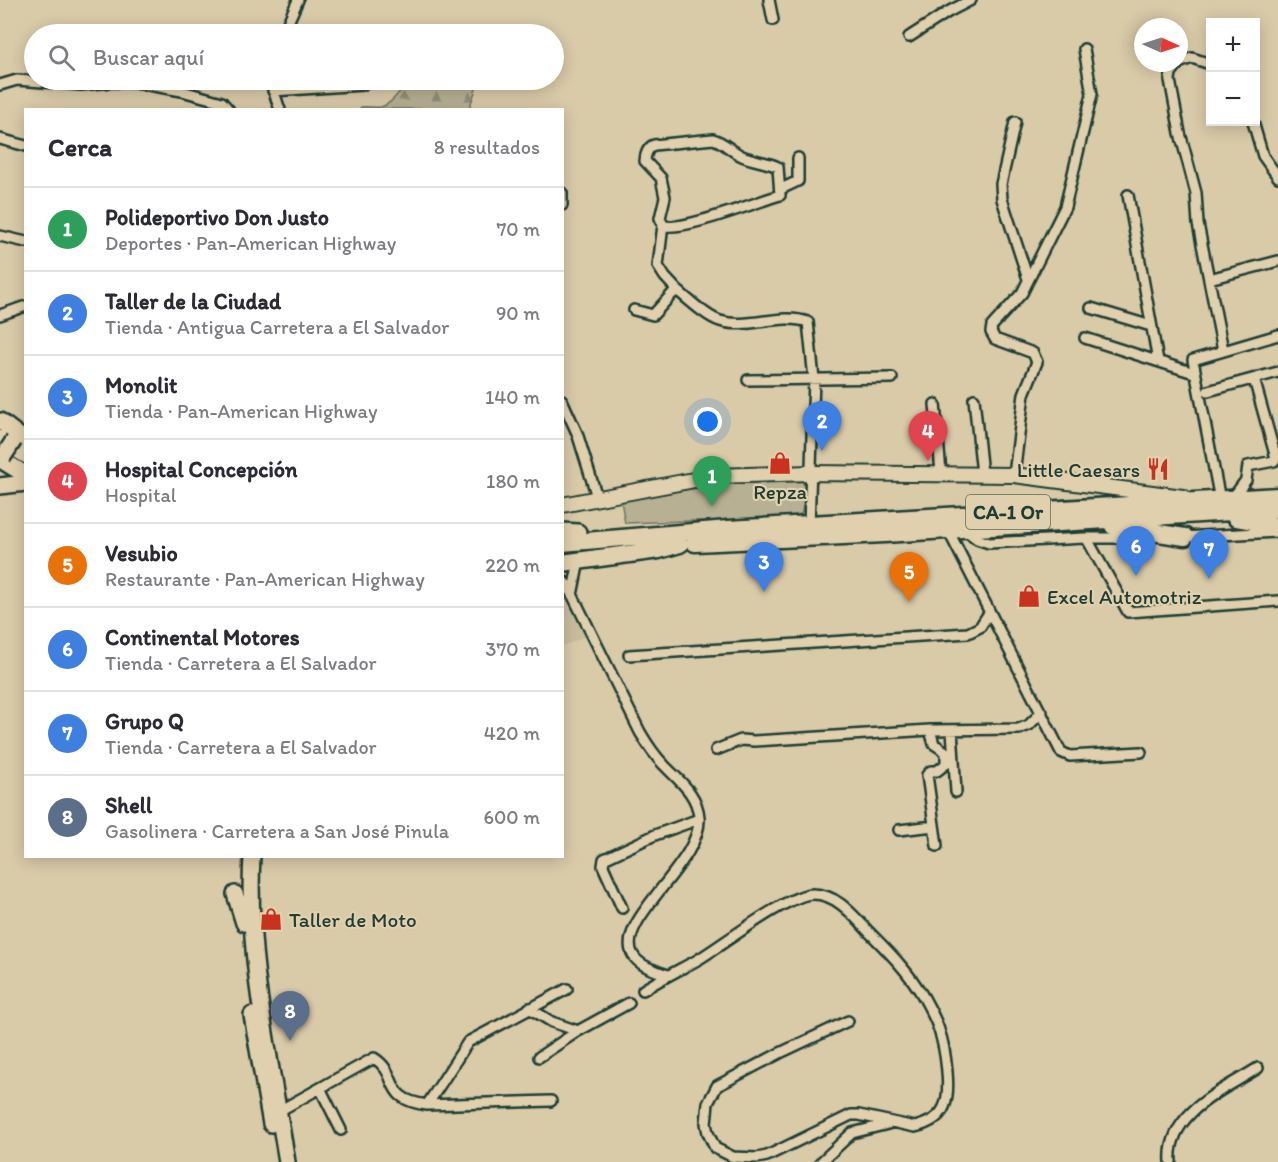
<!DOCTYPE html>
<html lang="es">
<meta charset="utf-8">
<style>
:root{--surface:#fff;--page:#f7f7f7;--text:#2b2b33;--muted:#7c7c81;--line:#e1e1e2;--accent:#2563eb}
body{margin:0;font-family:Itim,sans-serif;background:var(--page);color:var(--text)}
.controls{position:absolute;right:18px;top:18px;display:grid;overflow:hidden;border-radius:0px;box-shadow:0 3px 15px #0003}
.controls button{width:54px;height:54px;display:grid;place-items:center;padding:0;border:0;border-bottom:2px solid var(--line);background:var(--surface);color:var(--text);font:30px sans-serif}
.compass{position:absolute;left:1134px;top:18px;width:54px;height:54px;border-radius:50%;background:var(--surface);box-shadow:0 3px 15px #0003;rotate:93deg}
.you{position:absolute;left:708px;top:422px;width:21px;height:21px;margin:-15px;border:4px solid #fff;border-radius:50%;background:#1a73e8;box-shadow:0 0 0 9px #1a73e833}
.badge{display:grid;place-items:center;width:39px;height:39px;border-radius:50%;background:var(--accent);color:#fff;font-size:20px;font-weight:700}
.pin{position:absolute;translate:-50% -50px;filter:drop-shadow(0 2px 3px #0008)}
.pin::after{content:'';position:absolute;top:32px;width:21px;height:18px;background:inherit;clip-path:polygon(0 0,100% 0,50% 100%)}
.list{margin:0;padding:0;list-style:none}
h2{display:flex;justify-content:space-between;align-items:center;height:78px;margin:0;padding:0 24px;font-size:26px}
h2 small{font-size:20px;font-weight:400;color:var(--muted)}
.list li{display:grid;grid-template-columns:39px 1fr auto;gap:18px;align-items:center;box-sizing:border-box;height:84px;padding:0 24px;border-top:2px solid var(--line)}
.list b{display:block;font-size:22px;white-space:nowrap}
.list p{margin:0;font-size:20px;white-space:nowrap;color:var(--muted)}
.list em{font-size:20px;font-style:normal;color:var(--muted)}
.icon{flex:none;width:33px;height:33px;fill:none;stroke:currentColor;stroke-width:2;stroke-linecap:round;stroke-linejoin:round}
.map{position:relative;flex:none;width:1278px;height:1162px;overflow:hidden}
.search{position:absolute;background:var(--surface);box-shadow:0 3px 15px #0003;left:24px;top:24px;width:540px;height:66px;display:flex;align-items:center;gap:15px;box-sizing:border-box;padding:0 21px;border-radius:33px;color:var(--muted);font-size:22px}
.panel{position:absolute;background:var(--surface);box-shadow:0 3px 15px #0003;left:24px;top:108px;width:540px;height:750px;border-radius:0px}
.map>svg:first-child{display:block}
</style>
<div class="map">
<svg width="1278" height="1162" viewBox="0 0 1278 1162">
<defs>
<pattern id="forest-firs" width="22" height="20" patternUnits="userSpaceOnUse" patternTransform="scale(1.5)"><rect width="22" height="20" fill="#b7b093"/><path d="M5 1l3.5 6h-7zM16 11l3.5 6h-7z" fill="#949079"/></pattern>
</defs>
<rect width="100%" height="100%" fill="#d9caa8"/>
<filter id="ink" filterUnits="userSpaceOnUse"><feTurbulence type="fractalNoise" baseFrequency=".0167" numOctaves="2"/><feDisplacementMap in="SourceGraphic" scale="12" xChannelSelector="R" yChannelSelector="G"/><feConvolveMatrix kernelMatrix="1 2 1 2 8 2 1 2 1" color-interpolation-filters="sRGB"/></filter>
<g filter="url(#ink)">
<path fill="#c8bd9d" d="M562 593 586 636 563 646H562Z"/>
<path fill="#b7b093" stroke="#6b7664" stroke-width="1.5" d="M802 481 806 487 802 512 795 520 686 521 625 523 621 501 731 482Z"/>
<path fill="url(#forest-firs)" stroke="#6b7664" stroke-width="1.5" d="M413 80H479L469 109H360L361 107C367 106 375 108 381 107 394 104 401 86 413 80Z"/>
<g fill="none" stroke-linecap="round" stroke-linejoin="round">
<g stroke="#1f3d34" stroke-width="14">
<path id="street" d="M769 0 773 20
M283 34 298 0
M909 37 948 12 971 0
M1179 63 1171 73 1170 80 1180 133 1196 193 1198 224 1223 350
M1179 63 1192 58 1210 64
M270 80 280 110
M0 85 17 80 81 85 112 82 137 83 182 91 222 102 229 110
M273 91 363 85
M1015 122 1001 184 1002 199 1028 279
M1253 122 1263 156 1278 177
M0 139 26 146
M781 189 798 181V158
M562 193V205
M1128 195 1158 361
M663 225C679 233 759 201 780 195L778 167C767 162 754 161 742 156 731 151 724 142 713 139L654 145C648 147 645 155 645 161L661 178 665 197 660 218 663 225 658 266 665 277 678 291
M0 236 26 242
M1209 279 1278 261
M1091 308 1151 326
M634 310 653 315 673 293 678 291C689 300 707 317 720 321 748 330 780 312 808 322L814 379 809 525
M0 315 26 306
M1085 338 1194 373
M748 380 892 378
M1208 391 1278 372
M974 399 982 474
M562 400 577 433 597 497
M935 404 941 473
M1014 475 1024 394 1037 362 1033 353 995 339 991 332 992 326 1022 293 1065 207 1092 94 1084 49
M1232 499 1246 480 1248 466 1274 461 1276 458 1254 379
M1220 500 1193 360 1278 335
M948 530 1061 752 1070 756 1141 752
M965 530 977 539 989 543 1084 538H1151
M1183 537 1277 532
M1087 539 1128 612 1278 601
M562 580 568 586 640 732C647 744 654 755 664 765 679 781 697 793 699 817 703 862 613 921 633 955 639 966 656 971 668 975
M572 595 579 561
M629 655 968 633 980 627 989 613
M930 730 934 744 946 752V764L937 771H931L927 775 937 846
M952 730 956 792
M716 750 741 740 754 741 930 730 1019 729 1029 725 1042 712
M899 830 934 826
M622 908 603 866 604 859 655 835 699 819
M643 990C661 979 681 969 699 959 724 944 788 894 813 894 837 894 853 915 868 931 889 952 909 972 924 998 929 1007 936 1020 939 1030 945 1047 952 1091 944 1107 939 1119 927 1124 915 1127L859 1115H851L767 1156 757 1158 733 1157 715 1148 708 1133 706 1123 708 1103 717 1086 780 1053 848 1021
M529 1008 552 1022 578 1031
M539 1057 578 1031 629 1003
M320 1088 341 1130
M427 1105 468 1042 567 989
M279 1111 374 1058C401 1075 381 1099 427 1105L551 1101
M821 1162 852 1133 888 1124
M1171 1162C1167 1113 1222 1091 1258 1068"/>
</g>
<g stroke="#1f3d34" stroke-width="18">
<path id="secondary" d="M562 505 715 476 810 473 1014 475 1183 497"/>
</g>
<g stroke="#1f3d34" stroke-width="20">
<path id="primary" d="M0 421 26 441
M0 486 26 483
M562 531 578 532
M252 856C246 959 271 1061 287 1162
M235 894 244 923
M252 1015 271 1124"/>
</g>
<g stroke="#1f3d34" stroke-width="21">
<path id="highway" d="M0 439 26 455
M0 459 26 475
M1236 518 1278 526
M1113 526 1185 537
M562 543 728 529 1278 496
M695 543 885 534 1278 509
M562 563 659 550 680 544"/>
</g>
<use href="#street" stroke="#e1d0ad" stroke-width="9"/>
<use href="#secondary" stroke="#e1d0ad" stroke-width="14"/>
<use href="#primary" stroke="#e1d0ad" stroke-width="15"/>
<use href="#highway" stroke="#e1d0ad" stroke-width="16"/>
<g stroke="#1f3d34" stroke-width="20" stroke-linecap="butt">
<path id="primary-bridge" d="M3 457 14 440"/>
</g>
<use href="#primary-bridge" stroke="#e1d0ad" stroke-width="15"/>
</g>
</g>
<defs>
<g id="shop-bare" transform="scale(1.8)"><path d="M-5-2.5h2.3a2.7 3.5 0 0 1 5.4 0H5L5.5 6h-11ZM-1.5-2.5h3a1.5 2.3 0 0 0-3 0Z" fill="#c8321e" stroke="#e1d0ad" stroke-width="2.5" paint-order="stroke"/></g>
<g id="restaurant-bare" transform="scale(1.8)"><path d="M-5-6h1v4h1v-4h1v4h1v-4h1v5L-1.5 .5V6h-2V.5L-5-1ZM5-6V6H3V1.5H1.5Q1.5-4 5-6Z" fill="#c8321e" stroke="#e1d0ad" stroke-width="2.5" paint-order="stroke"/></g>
</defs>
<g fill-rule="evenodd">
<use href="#shop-bare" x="780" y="463"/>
<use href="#restaurant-bare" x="1158" y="469"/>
<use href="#shop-bare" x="1029" y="596"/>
<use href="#shop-bare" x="271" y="919"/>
</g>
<g text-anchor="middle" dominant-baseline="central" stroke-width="4.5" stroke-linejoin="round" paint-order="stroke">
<rect fill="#e1d0ad" stroke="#596958" stroke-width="1.5" x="966" y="495" width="84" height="34" rx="4.5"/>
<g font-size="20" font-weight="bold" fill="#1f3d34">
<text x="1008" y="512">CA-1 Or</text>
</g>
<g font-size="21" fill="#1f3d34" stroke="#e1d0ad" text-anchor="start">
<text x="1140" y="469" text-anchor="end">Little Caesars</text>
<text x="780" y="491" text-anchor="middle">Repza</text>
<text x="1047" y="596">Excel Automotriz</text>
<text x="289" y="919">Taller de Moto</text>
</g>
</g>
</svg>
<div class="controls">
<button>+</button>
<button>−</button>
</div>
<svg class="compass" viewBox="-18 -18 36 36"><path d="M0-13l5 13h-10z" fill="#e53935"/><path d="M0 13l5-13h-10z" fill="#7c7c81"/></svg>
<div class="you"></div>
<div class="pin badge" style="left:712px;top:506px;background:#2e9e5b">1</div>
<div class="pin badge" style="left:822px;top:451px;background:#3f7fe0">2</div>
<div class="pin badge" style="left:764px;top:592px;background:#3f7fe0">3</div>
<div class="pin badge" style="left:928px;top:461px;background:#e0444e">4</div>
<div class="pin badge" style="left:909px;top:602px;background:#e8710a">5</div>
<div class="pin badge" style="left:1136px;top:576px;background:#3f7fe0">6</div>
<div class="pin badge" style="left:1209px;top:579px;background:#3f7fe0">7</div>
<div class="pin badge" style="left:290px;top:1041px;background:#5c6f8a">8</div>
<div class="search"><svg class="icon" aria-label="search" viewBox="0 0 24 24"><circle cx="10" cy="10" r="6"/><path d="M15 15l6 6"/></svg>Buscar aquí</div>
<section class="panel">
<h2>Cerca<small>8 resultados</small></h2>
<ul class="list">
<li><span class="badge" style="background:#2e9e5b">1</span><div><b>Polideportivo Don Justo</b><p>Deportes · Pan-American Highway</p></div><em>70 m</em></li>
<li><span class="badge" style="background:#3f7fe0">2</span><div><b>Taller de la Ciudad</b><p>Tienda · Antigua Carretera a El Salvador</p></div><em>90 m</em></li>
<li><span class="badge" style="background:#3f7fe0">3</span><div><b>Monolit</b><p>Tienda · Pan-American Highway</p></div><em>140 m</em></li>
<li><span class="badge" style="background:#e0444e">4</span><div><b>Hospital Concepción</b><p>Hospital</p></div><em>180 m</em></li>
<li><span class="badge" style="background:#e8710a">5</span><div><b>Vesubio</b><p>Restaurante · Pan-American Highway</p></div><em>220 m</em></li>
<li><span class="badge" style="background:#3f7fe0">6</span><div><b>Continental Motores</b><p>Tienda · Carretera a El Salvador</p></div><em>370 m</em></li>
<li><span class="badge" style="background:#3f7fe0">7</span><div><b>Grupo Q</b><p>Tienda · Carretera a El Salvador</p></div><em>420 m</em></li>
<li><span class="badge" style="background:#5c6f8a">8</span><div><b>Shell</b><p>Gasolinera · Carretera a San José Pinula</p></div><em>600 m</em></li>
</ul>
</section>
</div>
